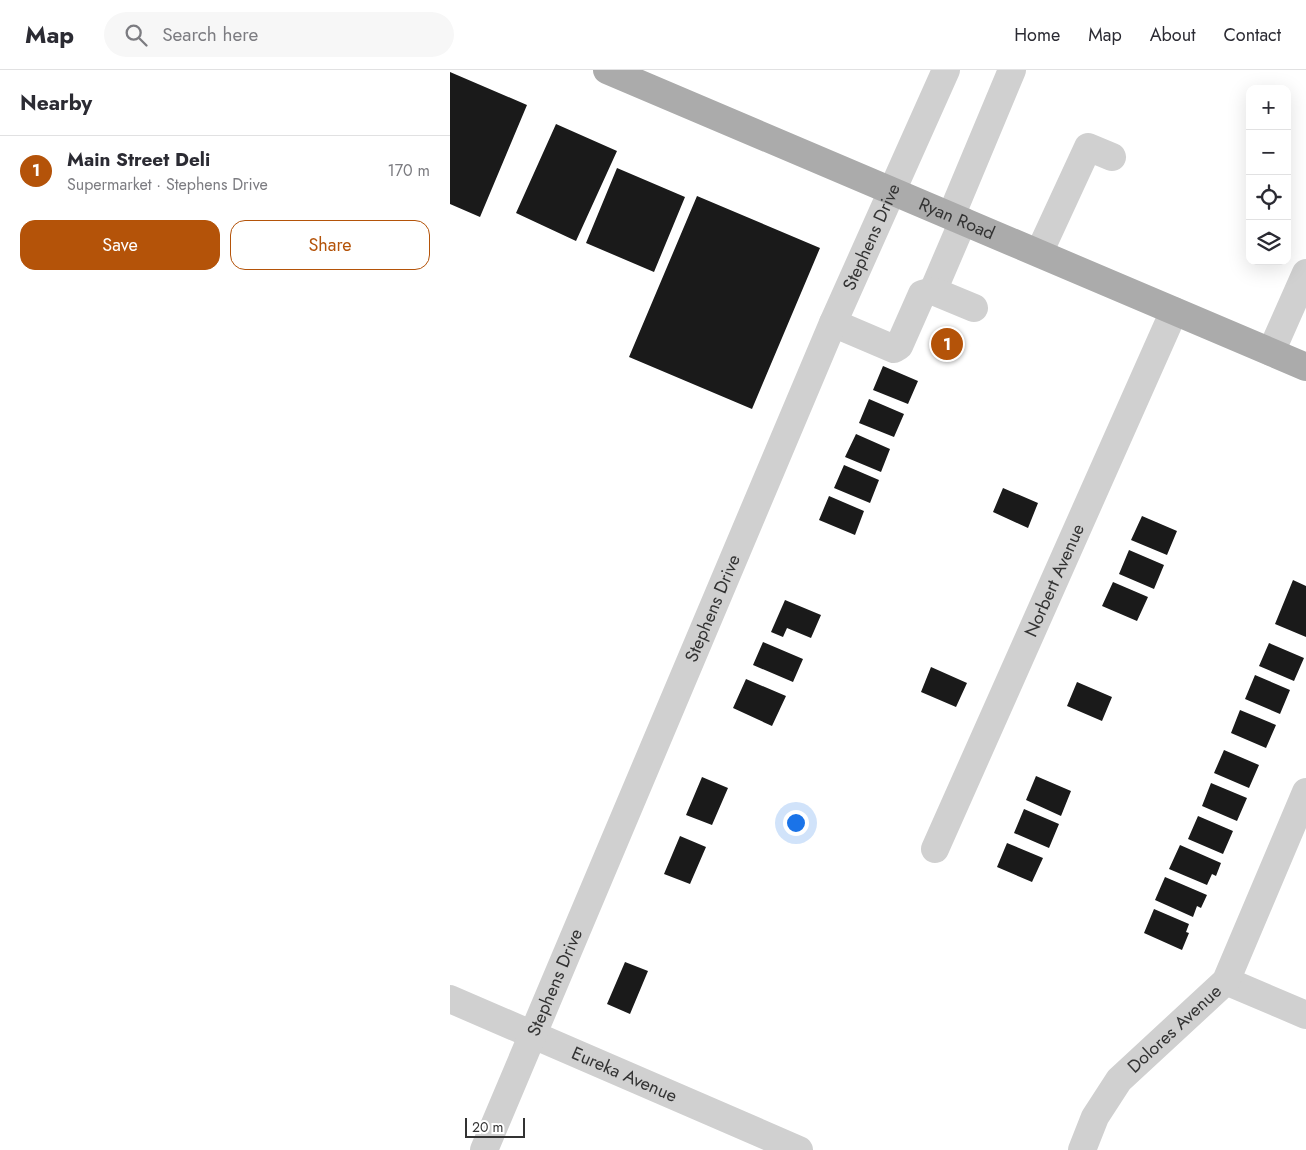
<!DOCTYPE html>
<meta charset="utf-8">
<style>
:root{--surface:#fff;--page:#f7f7f7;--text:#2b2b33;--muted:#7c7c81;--line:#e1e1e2;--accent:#b45309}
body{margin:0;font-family:Jost,sans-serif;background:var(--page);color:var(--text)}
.controls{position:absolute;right:15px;top:15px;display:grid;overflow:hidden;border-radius:10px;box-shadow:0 5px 20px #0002}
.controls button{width:45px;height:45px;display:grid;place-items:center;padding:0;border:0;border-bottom:1px solid var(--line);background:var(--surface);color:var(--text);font:25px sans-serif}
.scale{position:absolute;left:15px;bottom:12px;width:60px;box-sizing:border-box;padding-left:5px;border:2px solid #333;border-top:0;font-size:14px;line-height:18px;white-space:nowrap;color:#333;-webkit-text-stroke:4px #fff;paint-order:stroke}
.you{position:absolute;left:345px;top:752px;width:18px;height:18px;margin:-12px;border:4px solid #fff;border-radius:50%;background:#1a73e8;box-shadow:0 0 0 8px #1a73e833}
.badge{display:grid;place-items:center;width:32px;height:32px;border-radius:50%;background:var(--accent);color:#fff;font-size:16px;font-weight:700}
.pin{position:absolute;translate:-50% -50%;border:2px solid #fff;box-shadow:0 1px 5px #0006}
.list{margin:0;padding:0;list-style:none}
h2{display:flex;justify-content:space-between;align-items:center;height:65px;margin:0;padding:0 20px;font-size:21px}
h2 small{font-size:16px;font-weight:400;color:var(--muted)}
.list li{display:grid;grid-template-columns:32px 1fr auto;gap:15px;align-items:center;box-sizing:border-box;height:70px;padding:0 20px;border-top:1px solid var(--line)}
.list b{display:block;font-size:19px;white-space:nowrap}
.list p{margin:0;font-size:16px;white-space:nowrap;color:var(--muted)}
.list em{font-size:16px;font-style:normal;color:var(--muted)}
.actions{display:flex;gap:10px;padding:15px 20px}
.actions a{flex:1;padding:11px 0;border:1px solid var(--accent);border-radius:15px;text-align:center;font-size:18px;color:var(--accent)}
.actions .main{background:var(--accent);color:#fff}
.icon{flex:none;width:28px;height:28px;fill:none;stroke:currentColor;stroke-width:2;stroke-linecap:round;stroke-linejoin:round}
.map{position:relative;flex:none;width:856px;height:1080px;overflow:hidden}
header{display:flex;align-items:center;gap:30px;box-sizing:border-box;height:70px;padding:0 25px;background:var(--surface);border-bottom:1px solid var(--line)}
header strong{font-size:24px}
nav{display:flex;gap:28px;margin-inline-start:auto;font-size:18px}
.search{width:350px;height:45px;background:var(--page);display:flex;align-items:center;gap:12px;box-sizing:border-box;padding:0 18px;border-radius:28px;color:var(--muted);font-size:19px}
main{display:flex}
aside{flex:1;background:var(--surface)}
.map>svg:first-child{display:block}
</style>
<header>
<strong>Map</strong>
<div class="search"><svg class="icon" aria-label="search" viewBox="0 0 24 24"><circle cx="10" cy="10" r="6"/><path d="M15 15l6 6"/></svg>Search here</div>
<nav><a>Home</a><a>Map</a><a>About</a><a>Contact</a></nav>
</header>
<main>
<aside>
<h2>Nearby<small></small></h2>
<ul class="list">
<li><span class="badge">1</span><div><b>Main Street Deli</b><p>Supermarket · Stephens Drive</p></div><em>170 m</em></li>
</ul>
<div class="actions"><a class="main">Save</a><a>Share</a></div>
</aside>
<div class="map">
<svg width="856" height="1080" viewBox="0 0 856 1080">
<rect width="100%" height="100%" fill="#fff"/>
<path fill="#1a1a1a" d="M0 2 77 35 30 147 0 134Z
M106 54 167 81 126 171 66 143Z
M167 98 235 127 204 202 136 173Z
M247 126 370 178 302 339 179 287Z
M433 296 468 311 458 334 423 320Z
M419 329 454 344 444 367 409 353Z
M406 364 440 379 431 402 395 387Z
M394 395 429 410 420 433 384 418Z
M553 418 588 433 578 458 543 442Z
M379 426 414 441 405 465 369 450Z
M692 446 727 461 717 485 681 470Z
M679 480 714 495 704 519 669 504Z
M843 510 856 516V567L825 554Z
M663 512 698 527 687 551 652 536Z
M335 530 371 545 361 568 337 558 333 567 321 562Z
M313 572 353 589 343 612 303 595Z
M819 573 854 588 844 611 809 596Z
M481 597 517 613 506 637 471 622Z
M805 605 840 620 830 644 795 629Z
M296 609 336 626 322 656 283 638Z
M627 612 662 627 652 651 617 636Z
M790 640 826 655 816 678 781 663Z
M774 680 809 695 799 718 764 703Z
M586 706 621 721 611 746 576 730Z
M252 707 278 718 262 755 236 745Z
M761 713 797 728 787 751 752 736Z
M574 739 609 754 599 778 564 763Z
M748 746 783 761 773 784 738 769Z
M230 766 256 777 240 814 214 804Z
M557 773 593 788 582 812 547 797Z
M730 775 771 793 766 806 762 804 757 815 719 799Z
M715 807 757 825 751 838 747 836 743 847 705 830Z
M704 839 739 854 736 862 739 863 732 880 694 863Z
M175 892 198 901 180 944 157 934Z"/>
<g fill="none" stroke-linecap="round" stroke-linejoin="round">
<g stroke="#d0d0d0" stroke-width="28">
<path d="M501 146 562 0"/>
<path d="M589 183 638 77 662 87"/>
<path d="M483 221 513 151"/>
<path d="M383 253 444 279 449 276 472 224 483 221 524 238"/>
<path d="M821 282 856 203"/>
<path id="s1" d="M485 779 724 241"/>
<path d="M776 911 856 945"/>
<path id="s2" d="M0 929 349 1080"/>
<path id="s3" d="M34 1080 383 253 496 0"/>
<path id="s4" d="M632 1080 645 1047 669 1010 776 911 856 722"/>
</g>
<path stroke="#ababab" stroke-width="28" id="s5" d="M157 0 856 297"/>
</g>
<g text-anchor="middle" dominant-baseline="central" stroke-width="5" stroke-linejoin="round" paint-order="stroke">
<g font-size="18" fill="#333" stroke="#fff">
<text stroke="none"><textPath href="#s5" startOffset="380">Ryan Road</textPath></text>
<text stroke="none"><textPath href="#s3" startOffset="992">Stephens Drive</textPath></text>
<text stroke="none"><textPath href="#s1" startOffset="294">Norbert Avenue</textPath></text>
<text stroke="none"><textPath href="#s3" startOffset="588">Stephens Drive</textPath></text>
<text stroke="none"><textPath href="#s3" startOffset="182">Stephens Drive</textPath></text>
<text stroke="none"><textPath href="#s4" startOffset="155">Dolores Avenue</textPath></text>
<text stroke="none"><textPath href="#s2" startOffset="190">Eureka Avenue</textPath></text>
</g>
</g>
</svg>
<div class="controls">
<button>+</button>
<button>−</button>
<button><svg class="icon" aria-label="locate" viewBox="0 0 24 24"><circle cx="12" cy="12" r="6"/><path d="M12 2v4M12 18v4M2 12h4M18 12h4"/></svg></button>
<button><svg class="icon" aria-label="layers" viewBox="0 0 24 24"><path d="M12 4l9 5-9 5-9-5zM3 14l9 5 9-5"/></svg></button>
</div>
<div class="scale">20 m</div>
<div class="you"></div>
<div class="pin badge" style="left:497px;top:274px">1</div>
</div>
</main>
